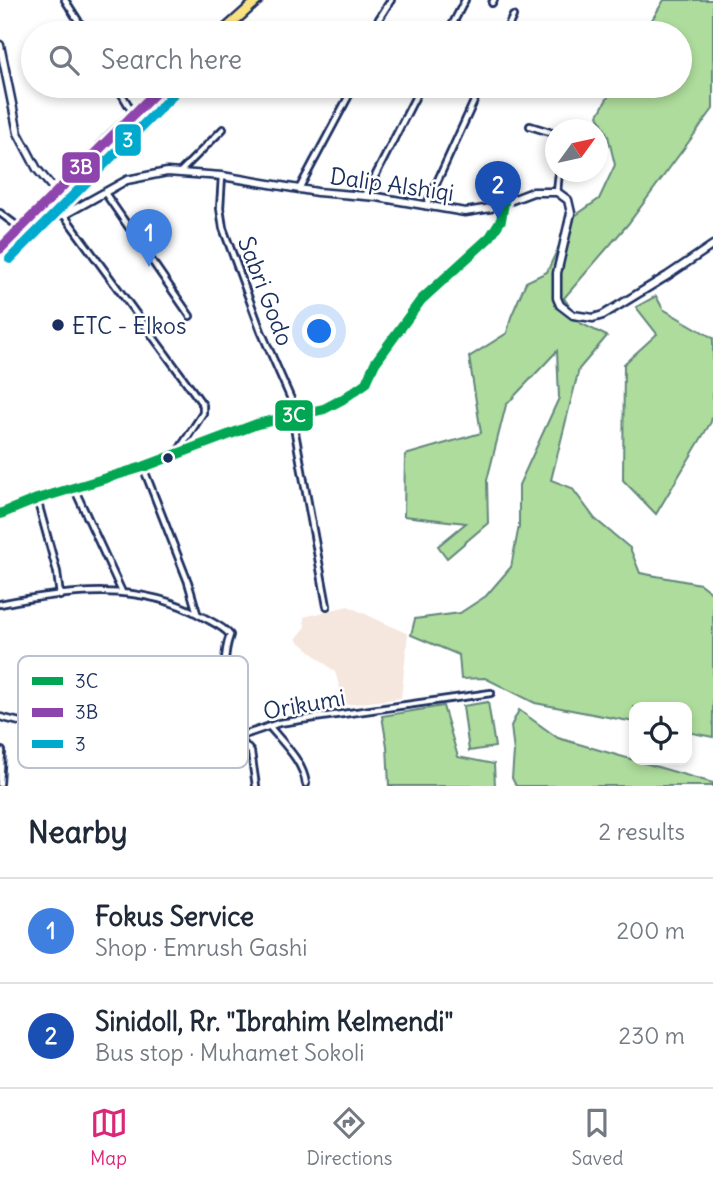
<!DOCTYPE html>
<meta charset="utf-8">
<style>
:root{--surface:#fff;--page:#f6f6f7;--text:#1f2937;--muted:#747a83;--line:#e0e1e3;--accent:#db2777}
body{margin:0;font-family:Delius,sans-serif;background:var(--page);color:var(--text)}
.controls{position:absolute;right:21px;bottom:21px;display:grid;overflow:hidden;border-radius:14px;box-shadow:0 4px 10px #0003}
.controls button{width:63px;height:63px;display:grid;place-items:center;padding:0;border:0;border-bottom:2px solid var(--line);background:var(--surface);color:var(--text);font:35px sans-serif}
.compass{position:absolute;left:545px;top:119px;width:63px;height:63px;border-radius:50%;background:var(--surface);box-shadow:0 4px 10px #0003;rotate:57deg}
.you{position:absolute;left:320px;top:332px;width:24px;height:24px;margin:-18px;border:5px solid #fff;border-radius:50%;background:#1a73e8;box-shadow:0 0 0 10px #1a73e833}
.badge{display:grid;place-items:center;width:46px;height:46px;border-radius:50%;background:var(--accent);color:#fff;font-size:23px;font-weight:700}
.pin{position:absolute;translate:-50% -58px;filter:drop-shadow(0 2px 4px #0008)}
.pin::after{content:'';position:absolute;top:37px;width:24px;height:21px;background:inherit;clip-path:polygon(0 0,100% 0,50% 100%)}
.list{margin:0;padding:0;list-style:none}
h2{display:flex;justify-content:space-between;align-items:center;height:91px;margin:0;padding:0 28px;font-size:30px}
h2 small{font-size:23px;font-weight:400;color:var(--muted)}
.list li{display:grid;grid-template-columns:46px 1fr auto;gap:21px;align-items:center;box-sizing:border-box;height:105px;padding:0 28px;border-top:2px solid var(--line)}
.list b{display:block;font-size:26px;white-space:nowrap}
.list p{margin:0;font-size:23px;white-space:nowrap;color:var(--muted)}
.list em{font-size:23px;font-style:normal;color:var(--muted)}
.icon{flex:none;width:38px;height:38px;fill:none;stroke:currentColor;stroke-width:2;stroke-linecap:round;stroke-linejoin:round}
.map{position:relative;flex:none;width:713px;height:786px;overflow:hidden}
.search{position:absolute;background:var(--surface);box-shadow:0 4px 10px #0003;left:21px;right:21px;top:21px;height:77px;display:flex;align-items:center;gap:18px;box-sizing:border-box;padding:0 24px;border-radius:38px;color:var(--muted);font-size:26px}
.sheet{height:301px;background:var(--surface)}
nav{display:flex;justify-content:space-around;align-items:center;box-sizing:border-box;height:98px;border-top:2px solid var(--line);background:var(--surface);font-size:19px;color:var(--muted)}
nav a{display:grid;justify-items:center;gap:4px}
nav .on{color:var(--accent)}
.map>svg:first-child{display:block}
</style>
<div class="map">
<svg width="713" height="786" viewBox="0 0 713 786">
<rect width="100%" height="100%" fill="#fff"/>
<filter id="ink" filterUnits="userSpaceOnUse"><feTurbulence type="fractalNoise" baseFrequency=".0143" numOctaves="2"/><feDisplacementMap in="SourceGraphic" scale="14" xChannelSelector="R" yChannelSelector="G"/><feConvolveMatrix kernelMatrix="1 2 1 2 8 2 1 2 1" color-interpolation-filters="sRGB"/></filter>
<g filter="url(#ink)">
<path fill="#f5e6de" d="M348 606 408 634 401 698 345 705 335 672 296 639 305 628 304 617Z"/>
<path fill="#aedc9c" stroke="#64867d" stroke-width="2" d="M664 0H713V109L628 224 564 298 580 323 607 336 579 369 551 480 572 488 595 519 630 548 640 573 700 584 713 594V737L687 732V707H634V722L535 703 485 678 461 679 459 655 411 635 415 619 460 613 486 596 511 567 519 526V485L559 398 557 351 506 405 487 480 488 523 447 558 438 546 466 523 404 516 405 455 481 433 469 357 507 333 511 317 526 282 547 272 572 218 599 199 615 165 608 136 598 115 614 86H680V33H644Z
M656 296 663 309 713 338V412L711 422 656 514 623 480 624 364 657 334 636 307Z
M488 702 495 747 469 751 463 706Z
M443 706 458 757 494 764 495 786H389L387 746 382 716Z
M519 710 558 738 713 783V786H516L512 778 514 752 511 726Z"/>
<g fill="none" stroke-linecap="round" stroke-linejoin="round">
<g stroke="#1b2f5e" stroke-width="10">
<path id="minor" d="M65 0 86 33
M492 3 494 0
M370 33 391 0
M448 33 465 0
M505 33 513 16
M117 86 133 113
M530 126 556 134
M180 172 223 129
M222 176 220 208 223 228 261 331 298 415
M299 189 354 86
M557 192 559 172
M105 193 190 316
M365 196 421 86
M426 206 481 86
M0 213 20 228
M64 215 203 405V413L177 453
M292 416 327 606
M143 467 188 582 197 613
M74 488 122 592
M37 499 57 572 60 596
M0 604C67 591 141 581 203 617 212 622 224 627 230 635 217 672 232 700 243 735
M155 670 226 680
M0 717 51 730 214 742 238 737 279 723 491 693
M269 726C283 743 303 761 306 784
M238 737 251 752 256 786
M0 784 2 751"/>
</g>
<g stroke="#1b2f5e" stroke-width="11">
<path id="tertiary" d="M0 45 18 133 37 169 56 192
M36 213 64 215 127 180 167 172 222 176 317 192 377 197 465 212 491 208 533 192H557L568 200 571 213 557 273V298L560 305 573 315 593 318 603 315 667 276 713 245
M0 514 37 499 143 467 257 424 324 409 343 399 366 383 375 363 421 300 490 237 501 220 504 203"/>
</g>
<g stroke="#1b2f5e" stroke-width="13">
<path id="primary" d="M221 33 258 0
M0 249 110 136 162 86"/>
</g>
<use href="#minor" stroke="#fff" stroke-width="4.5"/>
<use href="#tertiary" stroke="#fff" stroke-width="6"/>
<use href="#primary" stroke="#f9e181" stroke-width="8"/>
<g stroke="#fff" stroke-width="16">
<path id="bus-1" d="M0 514 37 499 143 467 257 424 324 409 343 399 366 383 375 363 421 300 490 237 501 220 504 203"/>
</g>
<g stroke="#fff" stroke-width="16">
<path id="bus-2" d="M0 249 162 86"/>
</g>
<g stroke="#fff" stroke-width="16">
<path id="bus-3" d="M10 259 172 96"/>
</g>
<use href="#bus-1" stroke="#00a651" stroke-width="10"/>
<use href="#bus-2" stroke="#8e44ad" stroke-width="10"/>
<use href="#bus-3" stroke="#00a9ce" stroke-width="10"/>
</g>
</g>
<g fill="#1b2f5e" stroke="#fff" stroke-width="2.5">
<circle cx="58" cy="325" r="7"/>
<circle cx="168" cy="458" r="6"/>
</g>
<g text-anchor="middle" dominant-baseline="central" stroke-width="5" stroke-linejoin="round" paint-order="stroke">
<g font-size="23" fill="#1b2f5e" stroke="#fff">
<text transform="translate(392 184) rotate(8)">Dalip Alshiqi</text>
<text transform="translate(266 291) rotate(69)">Sabri Godo</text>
<text transform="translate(304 704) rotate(-10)">Orikumi</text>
</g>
<g font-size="23" fill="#1b2f5e" stroke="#fff" text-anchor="start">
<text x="72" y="325">ETC - Elkos</text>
</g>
</g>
<rect x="18" y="656" width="230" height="112" rx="10" fill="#fff" stroke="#bbc1cf" stroke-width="2"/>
<rect x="32" y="677" width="31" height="8" fill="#00a651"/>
<rect x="32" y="708" width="31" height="9" fill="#8e44ad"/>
<rect x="32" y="740" width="31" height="8" fill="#00a9ce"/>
<g font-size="19" fill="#1b2f5e">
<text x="75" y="688">3C</text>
<text x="75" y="719">3B</text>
<text x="75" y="751">3</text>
</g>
<g stroke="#fff" stroke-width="2.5">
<rect x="114" y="123" width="28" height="34" rx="7" fill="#00a9ce"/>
<rect x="61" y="151" width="40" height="33" rx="7" fill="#8e44ad"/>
<rect x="274" y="399" width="40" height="33" rx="7" fill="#00a651"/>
</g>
<g font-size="19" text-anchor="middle" font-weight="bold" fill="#fff">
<text x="128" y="147">3</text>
<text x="81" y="174">3B</text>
<text x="294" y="422">3C</text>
</g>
</svg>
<div class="controls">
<button><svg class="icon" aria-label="locate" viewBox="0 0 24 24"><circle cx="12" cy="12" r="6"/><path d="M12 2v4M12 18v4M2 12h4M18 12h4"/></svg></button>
</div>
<svg class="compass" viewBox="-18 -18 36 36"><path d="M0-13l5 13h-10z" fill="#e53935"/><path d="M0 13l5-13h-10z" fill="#747a83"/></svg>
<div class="you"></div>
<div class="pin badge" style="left:149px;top:267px;background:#3f7fe0">1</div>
<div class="pin badge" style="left:498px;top:219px;background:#1a4fb4">2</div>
<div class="search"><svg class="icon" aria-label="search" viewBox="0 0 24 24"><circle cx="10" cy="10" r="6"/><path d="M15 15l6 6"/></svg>Search here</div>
</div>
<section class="sheet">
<h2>Nearby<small>2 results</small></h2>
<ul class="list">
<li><span class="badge" style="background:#3f7fe0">1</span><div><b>Fokus Service</b><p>Shop · Emrush Gashi</p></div><em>200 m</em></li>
<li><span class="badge" style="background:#1a4fb4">2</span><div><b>Sinidoll, Rr. &quot;Ibrahim Kelmendi&quot;</b><p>Bus stop · Muhamet Sokoli</p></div><em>230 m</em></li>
</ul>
</section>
<nav>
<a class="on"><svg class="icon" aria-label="map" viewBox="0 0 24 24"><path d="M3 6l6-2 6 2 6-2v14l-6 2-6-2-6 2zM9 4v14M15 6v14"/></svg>Map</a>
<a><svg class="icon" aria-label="directions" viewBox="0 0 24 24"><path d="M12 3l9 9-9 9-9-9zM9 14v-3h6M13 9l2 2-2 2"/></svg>Directions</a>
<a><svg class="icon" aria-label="saved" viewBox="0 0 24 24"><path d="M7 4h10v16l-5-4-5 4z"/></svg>Saved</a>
</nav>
